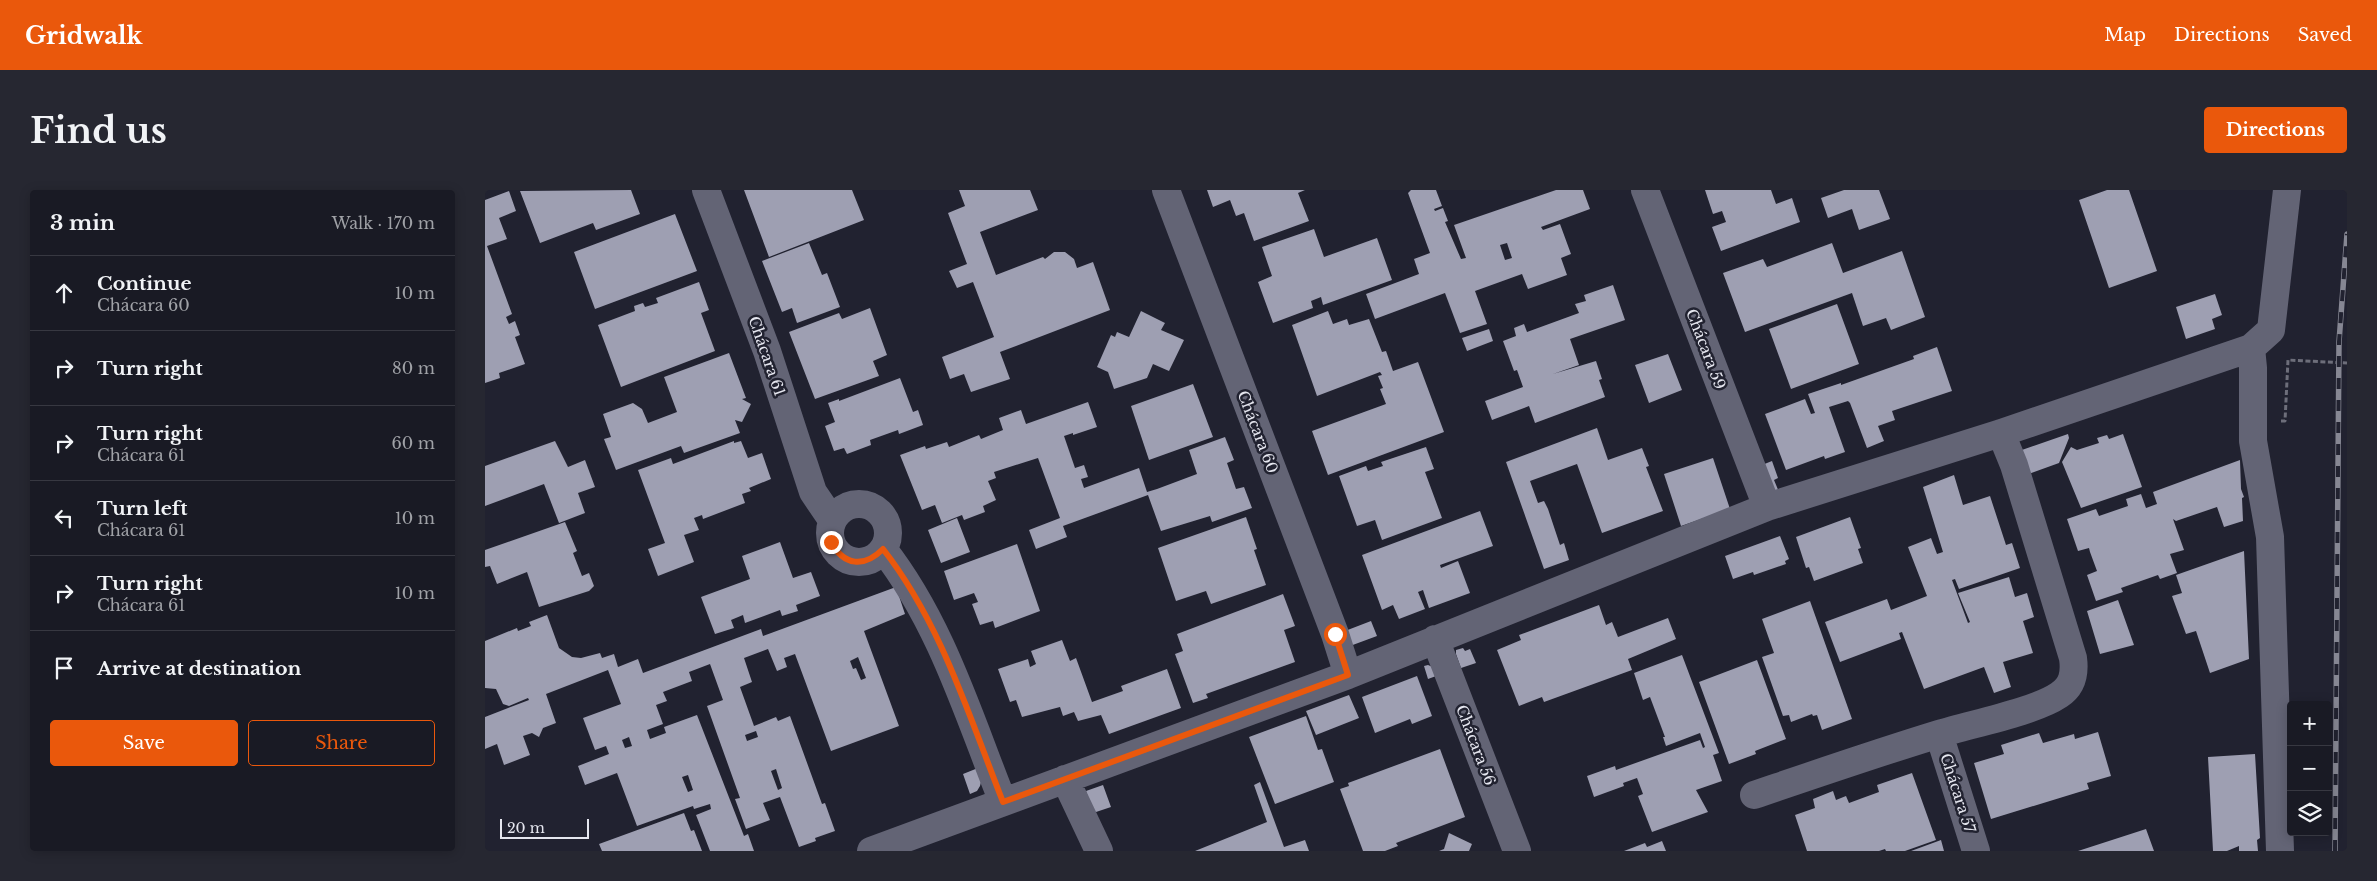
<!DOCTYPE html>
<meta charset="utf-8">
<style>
:root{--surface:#191a24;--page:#262731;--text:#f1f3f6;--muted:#9fa1a6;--line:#373841;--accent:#ea580c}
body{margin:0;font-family:"Libre Baskerville",serif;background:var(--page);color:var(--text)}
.controls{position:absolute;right:15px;bottom:15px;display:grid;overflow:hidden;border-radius:5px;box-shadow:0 2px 12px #0003}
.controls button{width:45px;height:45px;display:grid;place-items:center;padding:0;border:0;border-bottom:1px solid var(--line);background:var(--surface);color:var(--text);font:25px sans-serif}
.scale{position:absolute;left:15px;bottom:12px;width:89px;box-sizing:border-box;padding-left:5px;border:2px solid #e5e6ef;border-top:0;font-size:14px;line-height:18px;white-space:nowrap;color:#e5e6ef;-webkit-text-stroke:4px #212230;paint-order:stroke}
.stop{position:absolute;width:15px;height:15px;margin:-11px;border:4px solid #ea580c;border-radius:50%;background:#fff}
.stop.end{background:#ea580c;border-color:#fff;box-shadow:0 1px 5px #0008}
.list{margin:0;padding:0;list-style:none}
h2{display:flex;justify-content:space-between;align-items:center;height:65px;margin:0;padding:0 20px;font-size:21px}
h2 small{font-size:16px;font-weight:400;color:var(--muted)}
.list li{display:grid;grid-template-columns:32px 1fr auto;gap:15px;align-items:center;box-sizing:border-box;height:75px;padding:0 20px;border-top:1px solid var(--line)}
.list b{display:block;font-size:19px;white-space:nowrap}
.list p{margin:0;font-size:16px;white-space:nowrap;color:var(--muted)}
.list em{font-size:16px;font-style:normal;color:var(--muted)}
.actions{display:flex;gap:10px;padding:15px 20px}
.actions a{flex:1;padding:11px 0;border:1px solid var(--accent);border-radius:5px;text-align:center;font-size:18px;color:var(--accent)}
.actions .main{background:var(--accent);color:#fff}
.icon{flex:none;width:28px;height:28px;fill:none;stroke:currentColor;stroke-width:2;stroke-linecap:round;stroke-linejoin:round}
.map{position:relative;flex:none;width:1862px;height:661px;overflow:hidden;border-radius:5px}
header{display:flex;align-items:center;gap:30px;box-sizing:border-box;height:70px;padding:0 25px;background:var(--accent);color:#fff}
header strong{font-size:24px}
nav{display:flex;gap:28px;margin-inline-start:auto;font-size:18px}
.intro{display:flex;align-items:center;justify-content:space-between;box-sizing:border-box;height:120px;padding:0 30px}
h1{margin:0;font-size:35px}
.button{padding:12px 22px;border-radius:5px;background:var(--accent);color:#fff;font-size:18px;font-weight:700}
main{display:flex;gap:30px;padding:0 30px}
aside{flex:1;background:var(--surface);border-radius:5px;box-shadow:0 2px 12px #0003}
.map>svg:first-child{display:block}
</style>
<header>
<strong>Gridwalk</strong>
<nav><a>Map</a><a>Directions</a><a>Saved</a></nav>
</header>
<div class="intro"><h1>Find us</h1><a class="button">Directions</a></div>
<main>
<aside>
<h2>3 min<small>Walk · 170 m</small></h2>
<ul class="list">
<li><svg class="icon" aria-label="ahead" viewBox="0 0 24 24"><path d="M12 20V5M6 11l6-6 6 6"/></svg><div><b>Continue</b><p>Chácara 60</p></div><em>10 m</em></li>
<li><svg class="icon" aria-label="right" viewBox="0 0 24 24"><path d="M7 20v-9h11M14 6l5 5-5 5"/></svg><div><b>Turn right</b></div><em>80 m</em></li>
<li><svg class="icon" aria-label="right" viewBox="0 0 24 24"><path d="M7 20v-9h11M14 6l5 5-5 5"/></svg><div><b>Turn right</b><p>Chácara 61</p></div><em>60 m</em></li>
<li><svg class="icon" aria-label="left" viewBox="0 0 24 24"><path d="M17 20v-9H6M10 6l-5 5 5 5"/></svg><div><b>Turn left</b><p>Chácara 61</p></div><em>10 m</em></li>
<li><svg class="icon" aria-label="right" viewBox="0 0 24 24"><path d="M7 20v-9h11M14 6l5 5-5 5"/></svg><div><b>Turn right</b><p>Chácara 61</p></div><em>10 m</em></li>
<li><svg class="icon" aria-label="arrive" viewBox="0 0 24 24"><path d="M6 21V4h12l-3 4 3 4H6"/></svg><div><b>Arrive at destination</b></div></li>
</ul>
<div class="actions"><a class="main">Save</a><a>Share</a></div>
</aside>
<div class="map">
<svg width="1862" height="661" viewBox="0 0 1862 661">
<rect width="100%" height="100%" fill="#212230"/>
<path fill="#9e9fb2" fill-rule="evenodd" d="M146 0 155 24 111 40 108 33 55 53 35 1Z
M259 0H367L379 30 284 67Z
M474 0H545L553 20 495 42 511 85 558 67 560 69 569 62H580L589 69 592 78 608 72 625 120 515 162 525 189 486 202 479 184 465 189 457 167 509 147 488 92 472 98 464 81 482 74 463 23 480 16Z
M722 0H820L813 3 824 31 769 51 759 23 751 26 745 10 728 17Z
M926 0H951L957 16 949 19 950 21 958 18 963 31 960 32 976 69 981 68 969 35 1071 0H1098L1105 19 1056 37 1058 40 1075 34 1086 64 1076 68 1082 85 1043 99 1037 84 990 101 1002 134 975 143 960 103 890 129 881 104 934 84 929 69 945 63 923 3ZM1022 53 1027 68 1020 70 1015 55Z
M1220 0H1286L1291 14 1307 8 1315 32 1236 61 1227 37 1241 32 1237 21 1228 24Z
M1359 0H1394L1405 29 1374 40 1367 19 1343 28 1336 8Z
M1622 0H1644L1672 81 1624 98 1594 10Z
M24 1 31 21 14 28 22 49 2 56 27 124 21 127 24 134 30 131 35 145 30 147 40 174 14 183 15 188 0 193V10Z
M190 24 212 81 110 119 89 62Z
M829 39 839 67 892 48 907 90 838 115 836 107 826 111 828 118 788 133 773 92 787 86 777 57Z
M324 53 337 85 342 83 355 117 312 133 307 118 297 122 277 71Z
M1347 53 1358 83 1417 61 1440 127 1406 140 1401 128 1378 136 1367 103 1260 142 1238 83 1278 69 1282 77Z
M214 92 224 120 216 123 230 161 136 197 113 135 150 121 149 116 158 113 160 117 173 113 171 108Z
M1128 95 1140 130 1085 149 1094 175 1068 184 1111 171 1117 189 1114 190 1120 207 1050 233 1044 216 1007 230 1000 211 1038 197 1032 180 1029 181 1018 151 1031 146 1029 138 1039 134 1042 142 1094 123 1090 114 1101 111 1099 105Z
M1730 104 1737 125 1727 129 1730 139 1701 149 1691 117Z
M1352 114 1374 174 1306 199 1284 139Z
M385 118 402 165 388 171 394 186 330 209 304 142 354 123 357 129Z
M656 121 680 133 676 140 699 150 684 181 668 174 662 188 629 199 623 182 612 177 626 145 630 147 632 142 644 147Z
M843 121 848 134 862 129 864 135 884 129 897 162 901 161 908 181 933 172 959 242 843 285 827 241 901 214 895 199 898 198 893 186 897 185 895 182 832 206 807 135Z
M1004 139 1008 151 982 161 977 148Z
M1452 157 1467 201 1407 221 1410 230 1393 236 1399 251 1382 258 1365 213 1363 211 1344 217 1360 262 1340 269 1339 266 1301 280 1280 224 1320 209 1326 224 1330 223 1323 204 1356 193V195L1429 169 1428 166Z
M244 163 261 208 257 209 266 214 257 232 250 230 255 243 199 263 196 256 131 280 119 249 126 247 118 224 148 213 157 219 163 233 192 222 179 187Z
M1183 164 1197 200 1164 213 1150 175Z
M415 188 428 222 433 220 438 235 414 244 413 240 385 250 386 255 362 264 359 258 349 261 340 236 350 232 343 213 354 209V211Z
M708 194 728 247 664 270 646 216Z
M603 212 612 237 588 245V243L579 246 590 278 599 275 603 287 596 289 599 298 654 278 662 302 672 299 712 284 704 260 740 247 749 270 742 273 751 299 759 297 767 318 727 332 725 326 676 341 663 305 578 336 582 347 551 359 544 340 575 328 553 268 509 282 511 288 503 291 511 310 498 316 500 322 479 330 477 325 457 333 450 315 437 320 415 265 440 256 441 259 462 252 464 257 494 245 496 249 518 240 514 228 536 220 541 234Z
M1112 238 1123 270 1157 258 1164 276 1161 277 1178 321 1117 343 1092 274 1045 291 1053 313 1059 311 1063 319 1075 355 1079 353 1084 370 1059 379 1021 272Z
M1583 244 1584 248 1574 273 1541 285 1534 261Z
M1638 244 1657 297 1596 318 1577 272 1586 257 1592 260 1614 253 1612 248 1622 245 1624 249Z
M70 251 83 277 100 270 110 297 93 303 100 323 74 333 59 294 0 316V276Z
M249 251V253L256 251 263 268 277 263 286 289 264 298 266 301 257 304 260 313 218 329 217 325 209 328 214 340 199 345 209 372 173 386 163 359 180 353 153 280 186 268 188 274Z
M941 257 949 279 940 282 957 328 897 350 890 330 872 336 854 286 881 276 883 281 898 276 896 272Z
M1228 268 1245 319 1196 336 1179 284Z
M1755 270 1756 299 1759 307 1757 308 1758 331 1739 337 1732 317 1691 331 1688 329 1699 360 1685 364 1692 383 1675 389 1673 385 1636 398 1638 402 1611 411 1602 385 1612 381 1605 362 1604 358 1593 361 1582 329 1611 319 1614 326 1643 316 1641 309 1656 304 1661 318 1672 314 1668 302Z
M1287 271 1293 288 1289 290 1294 302 1284 306 1277 275Z
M1469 285 1478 315 1505 306 1521 355 1527 353 1535 378 1474 399 1470 389 1467 390 1483 433 1485 432 1473 403 1524 387 1530 407 1542 403 1549 427 1538 431 1548 463 1518 472 1526 497 1509 503 1499 477 1439 499 1417 442 1414 443 1416 449 1355 472 1340 432 1402 409 1406 420 1442 406 1423 357 1446 348 1452 364 1458 362 1438 297Z
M995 321 1008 356 955 375 956 378 973 371 985 403 944 418 938 400 933 402 940 419 914 429 908 415 897 420 877 365Z
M761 327 772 359 769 360 781 395 726 414 721 401 691 411 673 358Z
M1365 327 1376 358 1373 359 1378 373 1329 391 1324 377 1321 378 1311 347Z
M472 328 485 362 456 373 443 340Z
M80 332 92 361 88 363 97 386 104 383 109 396 104 401 54 417 42 382 12 394 5 376 0 377V360Z
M1295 346 1304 369 1300 371 1301 374 1269 385 1268 382 1248 389 1240 366Z
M295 352 308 388 326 382 335 406 311 415 313 421 297 426 295 420 260 433 258 425 246 430 249 438 230 444 216 407 265 389 257 366Z
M532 354 555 421 510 438 508 431 495 435 487 414 493 412 489 403 469 410 459 381Z
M1759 361 1764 469 1725 483 1711 441 1701 444 1687 406 1697 403 1691 385Z
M411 397 420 424 379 441 414 536 346 561 310 464 299 468 302 477 292 481 283 459 259 468 267 492 255 497 269 536 291 527 293 531 305 526 337 614 340 613 350 641 330 648 331 651 314 657 295 607 278 613 285 630 261 639 250 609 255 608 222 516 238 510 225 474 204 482 207 491 178 502 182 511 171 515 178 534 162 540 165 549 181 543 179 537 212 525 259 646 263 644 269 661H225L211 625 226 619 225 614 209 619 208 616 152 636 132 583 100 595 93 576 124 564 121 556 110 560 98 528 136 514 123 480 61 504 71 533 58 538 54 547 47 543 38 546 45 565 19 575 12 554 0 559V527L44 510 43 508 24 516 18 514 11 499 0 498V451L32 438 33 441 46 436 44 432 62 425 74 458 87 467 96 468 115 463 117 468 129 464 133 477 153 469 158 483 276 439 278 446ZM373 467 381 488 376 490 371 478 368 479 365 471ZM271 541 273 547 262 551 260 545ZM144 547 147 556 140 558 137 550ZM291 579 297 598 293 600 286 581ZM203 585 208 600 203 602 197 587Z
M798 404 810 436 799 440 810 472 721 504 723 508 708 513 690 464 698 461 692 444Z
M1633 410 1649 455 1615 464 1602 421Z
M1325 411 1367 529 1337 540 1332 525 1328 526 1327 524 1306 532 1304 525 1298 526 1277 467 1289 463 1277 429Z
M1114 415 1121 435 1127 432 1133 447 1183 428 1191 449 1143 469 1147 480 1059 512 1057 507 1034 516 1012 460 1036 450 1034 445Z
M886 431 892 446 865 456 860 441Z
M577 450 585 471 591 468 607 512 638 501 636 496 682 479 696 518 624 544 616 525 593 531 589 522 578 526 575 517 537 527 531 510 525 512 513 479 543 469 545 477 551 474 546 461Z
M978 458 980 461 985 459 991 473 976 478 971 464V460Z
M1197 465 1234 563 1228 565 1237 591 1211 600 1223 622 1167 642 1153 606 1158 604 1152 588 1138 593 1139 596 1109 607 1102 586 1130 576 1131 580 1215 550 1218 558 1220 557 1215 543 1181 556 1178 547H1180L1165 507 1158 510 1149 483Z
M1272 470 1301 549 1270 561 1271 564 1244 574 1214 492Z
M943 475 950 478 962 482 943 489 939 476Z
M932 486 947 526 927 534 925 529 890 543 877 507Z
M864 505 874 528 831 545 821 521Z
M821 526 833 560 837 559 849 592 790 614 764 547Z
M1613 542 1626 586 1602 593 1604 599 1506 629 1489 573 1519 564 1516 555 1554 543 1558 553 1589 544 1590 549Z
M955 559 980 627 911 653 913 656 900 661H878L855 599 864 596 863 593Z
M1770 564 1775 648 1772 650 1773 661H1754V656L1742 661H1728L1723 567Z
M493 578 497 588 495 596 492 601 485 604 478 584Z
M1427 583 1451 650 1420 661H1401L1400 659 1394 661H1322L1310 625 1330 618 1328 609 1348 601 1351 610 1361 606 1364 613 1394 602 1392 595Z
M775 592 799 657 820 650 824 661H710L782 632 769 595Z
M618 595 626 617 608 623 601 601Z
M199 623 206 641 209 640 217 661H117L114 654Z
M1661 639 1669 661H1593Z
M964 643 987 654 984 661H954L959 659Z
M1456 650 1459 661H1426Z
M1177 651 1181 661H1139L1160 653 1162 657Z"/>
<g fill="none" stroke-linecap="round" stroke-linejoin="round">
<path stroke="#6d6e7a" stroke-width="3" stroke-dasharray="5 2.5" stroke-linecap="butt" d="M1796 231H1800L1803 170 1862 173"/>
<path stroke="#636475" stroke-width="28" d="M221 0 282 161 328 302 347 330
M681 0 850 444 863 485
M1160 0 1282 317
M1766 158 1768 178V251L1785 347 1795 661
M345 343a29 29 0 1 1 58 0a29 29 0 1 1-58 0Z
M398 359C456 433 484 527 518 612
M950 449 1032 661
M1454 544 1491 661
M580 589 614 661
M1269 605C1331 584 1392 563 1454 544 1486 534 1549 522 1574 505 1588 496 1590 483 1588 468L1529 275 1516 243
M386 661 863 485 1282 317 1516 243 1766 158 1786 140 1802 0"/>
<g stroke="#868793" stroke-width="5.5">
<path id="rail" d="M1850 661 1854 152 1862 44"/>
</g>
<use href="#rail" stroke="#212230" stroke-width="4" stroke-dasharray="11" stroke-linecap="butt"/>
</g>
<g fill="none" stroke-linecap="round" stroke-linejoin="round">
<path stroke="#ea580c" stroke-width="6" d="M346 352C359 376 379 378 398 359 456 433 484 526 518 612L863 485 850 444"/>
</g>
<g text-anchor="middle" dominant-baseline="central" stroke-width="5" stroke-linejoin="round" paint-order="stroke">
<g font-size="15" fill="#e5e6ef" stroke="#212230">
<text transform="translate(1221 159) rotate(69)">Chácara 59</text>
<text transform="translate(282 166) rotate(71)">Chácara 61</text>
<text transform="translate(773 242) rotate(69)">Chácara 60</text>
<text transform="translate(991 555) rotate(69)">Chácara 56</text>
<text transform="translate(1473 603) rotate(72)">Chácara 57</text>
</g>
</g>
</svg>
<div class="controls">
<button>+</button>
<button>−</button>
<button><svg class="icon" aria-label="layers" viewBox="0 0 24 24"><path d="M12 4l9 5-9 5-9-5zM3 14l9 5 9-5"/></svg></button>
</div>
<div class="scale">20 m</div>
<div class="stop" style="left:850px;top:444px"></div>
<div class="stop end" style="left:346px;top:352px"></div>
</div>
</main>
